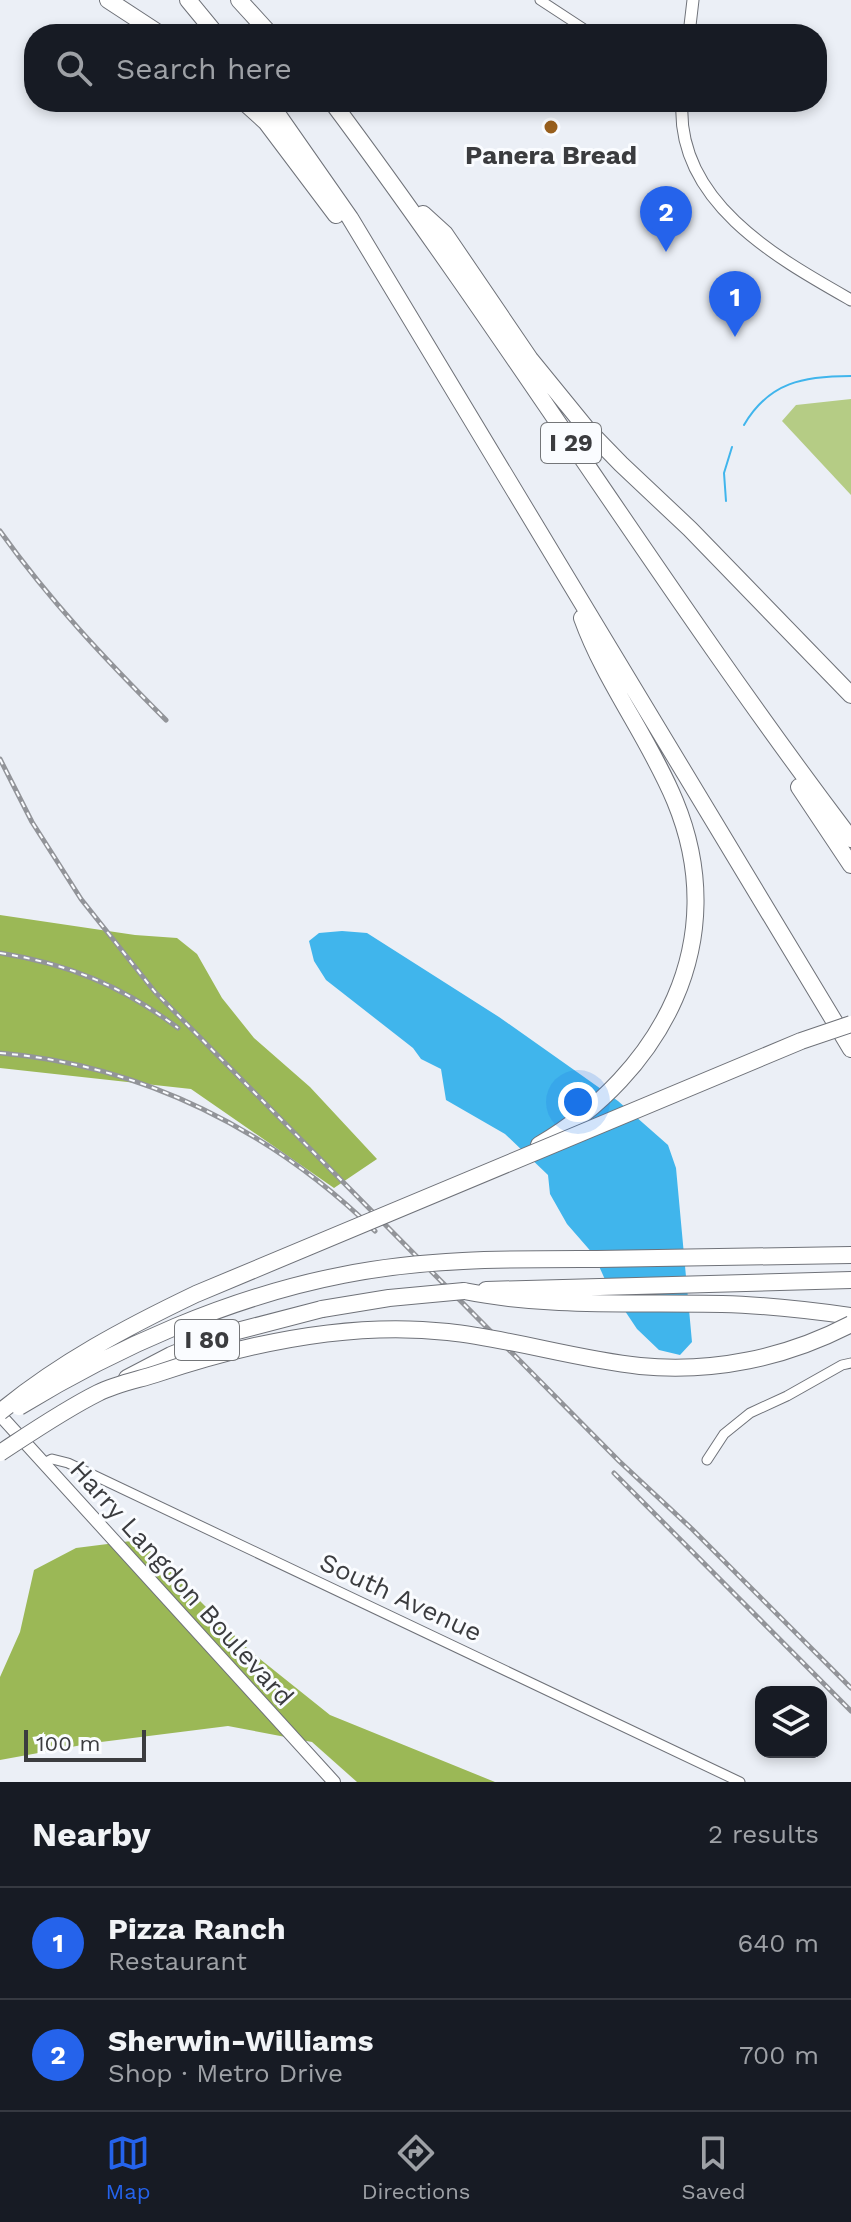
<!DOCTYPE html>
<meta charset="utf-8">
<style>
:root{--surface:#171b24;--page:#20242c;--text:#f1f3f6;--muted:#9ea1a6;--line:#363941;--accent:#2563eb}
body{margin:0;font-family:"Work Sans",sans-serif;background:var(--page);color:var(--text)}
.controls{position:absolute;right:24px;bottom:24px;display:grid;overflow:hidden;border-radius:16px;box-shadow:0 4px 12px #0003}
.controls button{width:72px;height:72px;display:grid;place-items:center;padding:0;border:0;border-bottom:2px solid var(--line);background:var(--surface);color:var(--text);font:40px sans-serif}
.scale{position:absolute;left:24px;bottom:20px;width:122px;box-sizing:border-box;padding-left:8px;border:4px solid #3b3c3f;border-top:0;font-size:22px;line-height:28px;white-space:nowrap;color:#3b3c3f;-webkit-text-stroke:6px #fafcff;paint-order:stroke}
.you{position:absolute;left:578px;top:1102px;width:28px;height:28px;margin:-20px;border:6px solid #fff;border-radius:50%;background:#1a73e8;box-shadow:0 0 0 12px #1a73e833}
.badge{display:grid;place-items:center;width:52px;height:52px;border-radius:50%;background:var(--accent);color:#fff;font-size:26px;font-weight:700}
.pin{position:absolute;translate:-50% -66px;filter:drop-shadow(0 2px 4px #0008)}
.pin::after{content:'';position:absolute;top:42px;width:28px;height:24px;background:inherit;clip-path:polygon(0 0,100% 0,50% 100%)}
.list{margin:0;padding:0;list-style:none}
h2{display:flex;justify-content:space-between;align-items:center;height:104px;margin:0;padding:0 32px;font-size:34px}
h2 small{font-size:26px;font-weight:400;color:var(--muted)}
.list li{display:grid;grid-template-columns:52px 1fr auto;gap:24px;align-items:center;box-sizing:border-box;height:112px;padding:0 32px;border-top:2px solid var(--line)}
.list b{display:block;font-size:30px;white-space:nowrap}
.list p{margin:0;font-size:26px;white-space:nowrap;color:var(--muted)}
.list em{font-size:26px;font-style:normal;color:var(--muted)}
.icon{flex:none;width:44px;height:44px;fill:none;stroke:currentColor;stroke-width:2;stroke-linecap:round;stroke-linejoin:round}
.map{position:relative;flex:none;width:851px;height:1782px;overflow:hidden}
.search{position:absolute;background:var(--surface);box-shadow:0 4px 12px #0003;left:24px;right:24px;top:24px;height:88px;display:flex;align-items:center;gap:20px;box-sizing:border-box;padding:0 28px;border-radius:32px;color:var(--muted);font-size:30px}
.sheet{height:328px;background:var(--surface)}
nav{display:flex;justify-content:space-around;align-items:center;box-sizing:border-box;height:112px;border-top:2px solid var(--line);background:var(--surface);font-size:22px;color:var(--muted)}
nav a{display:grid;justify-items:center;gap:4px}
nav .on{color:var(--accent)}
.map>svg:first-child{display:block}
</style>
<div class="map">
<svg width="851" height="1782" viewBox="0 0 851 1782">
<rect width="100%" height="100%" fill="#ebeff6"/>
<path fill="#b5cc85" d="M851 399V495L782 421 796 405Z"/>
<path fill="#9bb856" d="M0 915 135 935 177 938 197 954 222 998 254 1038 310 1087 377 1159 334 1188 191 1089 0 1068Z
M139 1540 250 1651 330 1715 495 1782H357L312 1742 228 1726 93 1743 0 1760V1677L20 1632 34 1570 76 1548Z"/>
<path fill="#40b5ec" d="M342 931 367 933 499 1017 618 1101 668 1145 676 1168 692 1342 680 1355 659 1350 637 1329 607 1284 594 1255 567 1224 550 1194 548 1175 505 1134 446 1100 441 1069 421 1059 413 1048 326 980 314 961 309 941 319 933Z"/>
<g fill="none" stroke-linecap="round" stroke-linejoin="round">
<path stroke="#40b5ec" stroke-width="2" d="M744 425C769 382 804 376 851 376
M726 501 724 473 732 447"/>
<g stroke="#6f7279" stroke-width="11">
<path id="minor" d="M540 0 592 34
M707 1460 724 1434 750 1413 787 1396 842 1365 851 1363
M44 1463 52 1459 68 1463 740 1782"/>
</g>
<g stroke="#6f7279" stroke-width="13">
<path id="tertiary" d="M689 34 693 0
M682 102C676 202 777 258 851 300"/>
</g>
<g stroke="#6f7279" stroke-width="14">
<path id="secondary" d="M0 1415 334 1782"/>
</g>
<g stroke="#6f7279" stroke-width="18">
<path id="motorway" d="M108 0 160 34
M188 0 216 34
M239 0 270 34
M244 102 266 122 336 215
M269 102 350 218 851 1049
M332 102C512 343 669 599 851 839
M423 214 445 234 530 359 587 429 621 464 690 529 851 695
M799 787 851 865
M539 1145C662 1072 733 941 675 801 649 738 605 682 582 618
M597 1259 851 1255
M486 1290 851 1280
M464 1291C549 1308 636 1302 722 1304 765 1305 808 1310 851 1316
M127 1378 171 1355 218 1336 322 1309"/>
</g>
<use href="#minor" stroke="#fff" stroke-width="9"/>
<use href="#tertiary" stroke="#fff" stroke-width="11"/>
<use href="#secondary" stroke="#fff" stroke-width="12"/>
<use href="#motorway" stroke="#fff" stroke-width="16"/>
<g stroke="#929499" stroke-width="5">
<path id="rail" d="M0 531C49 600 106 660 166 720
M0 759 32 822 81 899 155 992 619 1461 692 1529 851 1688
M0 953C69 964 122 986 178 1028
M0 1053C142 1065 273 1131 375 1231
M614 1473 851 1711"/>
</g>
<use href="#rail" stroke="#fafcff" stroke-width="2" stroke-dasharray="6" stroke-linecap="butt"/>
<g stroke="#6f7279" stroke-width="18" stroke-linecap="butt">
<path id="motorway-bridge" d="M322 1309 389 1298 464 1291
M19 1407C117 1347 230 1297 343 1275 427 1258 512 1259 597 1259
M0 1412C59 1363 127 1327 196 1294L801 1041 851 1024
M0 1453C32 1432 64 1410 98 1393 116 1384 137 1380 156 1374 248 1343 351 1321 448 1332 513 1339 575 1359 640 1366 713 1373 786 1358 851 1324"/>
</g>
<use href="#motorway-bridge" stroke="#fff" stroke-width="16"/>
</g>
<circle fill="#985f1d" stroke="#fafcff" stroke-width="3" cx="551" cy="127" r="8"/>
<g text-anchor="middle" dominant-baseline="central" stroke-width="6" stroke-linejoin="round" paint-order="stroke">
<g fill="#fafcff" stroke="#747679" stroke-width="2">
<rect x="541" y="423" width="60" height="40" rx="6"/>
<rect x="175" y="1320" width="64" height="40" rx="6"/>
</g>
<g font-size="24" font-weight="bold" fill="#3b3c3f">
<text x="571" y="443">I 29</text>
<text x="207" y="1340">I 80</text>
</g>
<g font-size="26" font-weight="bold" fill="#3b3c3f" stroke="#fafcff">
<text x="551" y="155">Panera Bread</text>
</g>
<g font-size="26" fill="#3b3c3f" stroke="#fafcff">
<text transform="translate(182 1583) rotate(48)">Harry Langdon Boulevard</text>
<text transform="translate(401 1597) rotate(25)">South Avenue</text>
</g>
</g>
</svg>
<div class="controls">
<button><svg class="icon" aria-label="layers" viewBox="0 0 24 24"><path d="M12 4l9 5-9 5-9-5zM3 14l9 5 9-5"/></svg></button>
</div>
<div class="scale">100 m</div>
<div class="you"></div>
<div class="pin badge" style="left:735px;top:337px">1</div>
<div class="pin badge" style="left:666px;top:252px">2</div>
<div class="search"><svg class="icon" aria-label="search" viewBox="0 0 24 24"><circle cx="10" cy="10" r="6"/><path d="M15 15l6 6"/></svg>Search here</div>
</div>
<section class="sheet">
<h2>Nearby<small>2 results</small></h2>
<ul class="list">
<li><span class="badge">1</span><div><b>Pizza Ranch</b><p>Restaurant</p></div><em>640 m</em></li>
<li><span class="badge">2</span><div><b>Sherwin-Williams</b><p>Shop · Metro Drive</p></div><em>700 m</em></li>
</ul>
</section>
<nav>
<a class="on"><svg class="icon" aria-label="map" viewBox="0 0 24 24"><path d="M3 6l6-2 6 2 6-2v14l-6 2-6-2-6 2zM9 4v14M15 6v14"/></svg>Map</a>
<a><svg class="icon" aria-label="directions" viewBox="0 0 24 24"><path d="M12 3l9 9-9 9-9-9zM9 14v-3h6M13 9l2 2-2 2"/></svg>Directions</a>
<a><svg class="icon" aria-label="saved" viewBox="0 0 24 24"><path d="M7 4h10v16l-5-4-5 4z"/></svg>Saved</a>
</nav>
